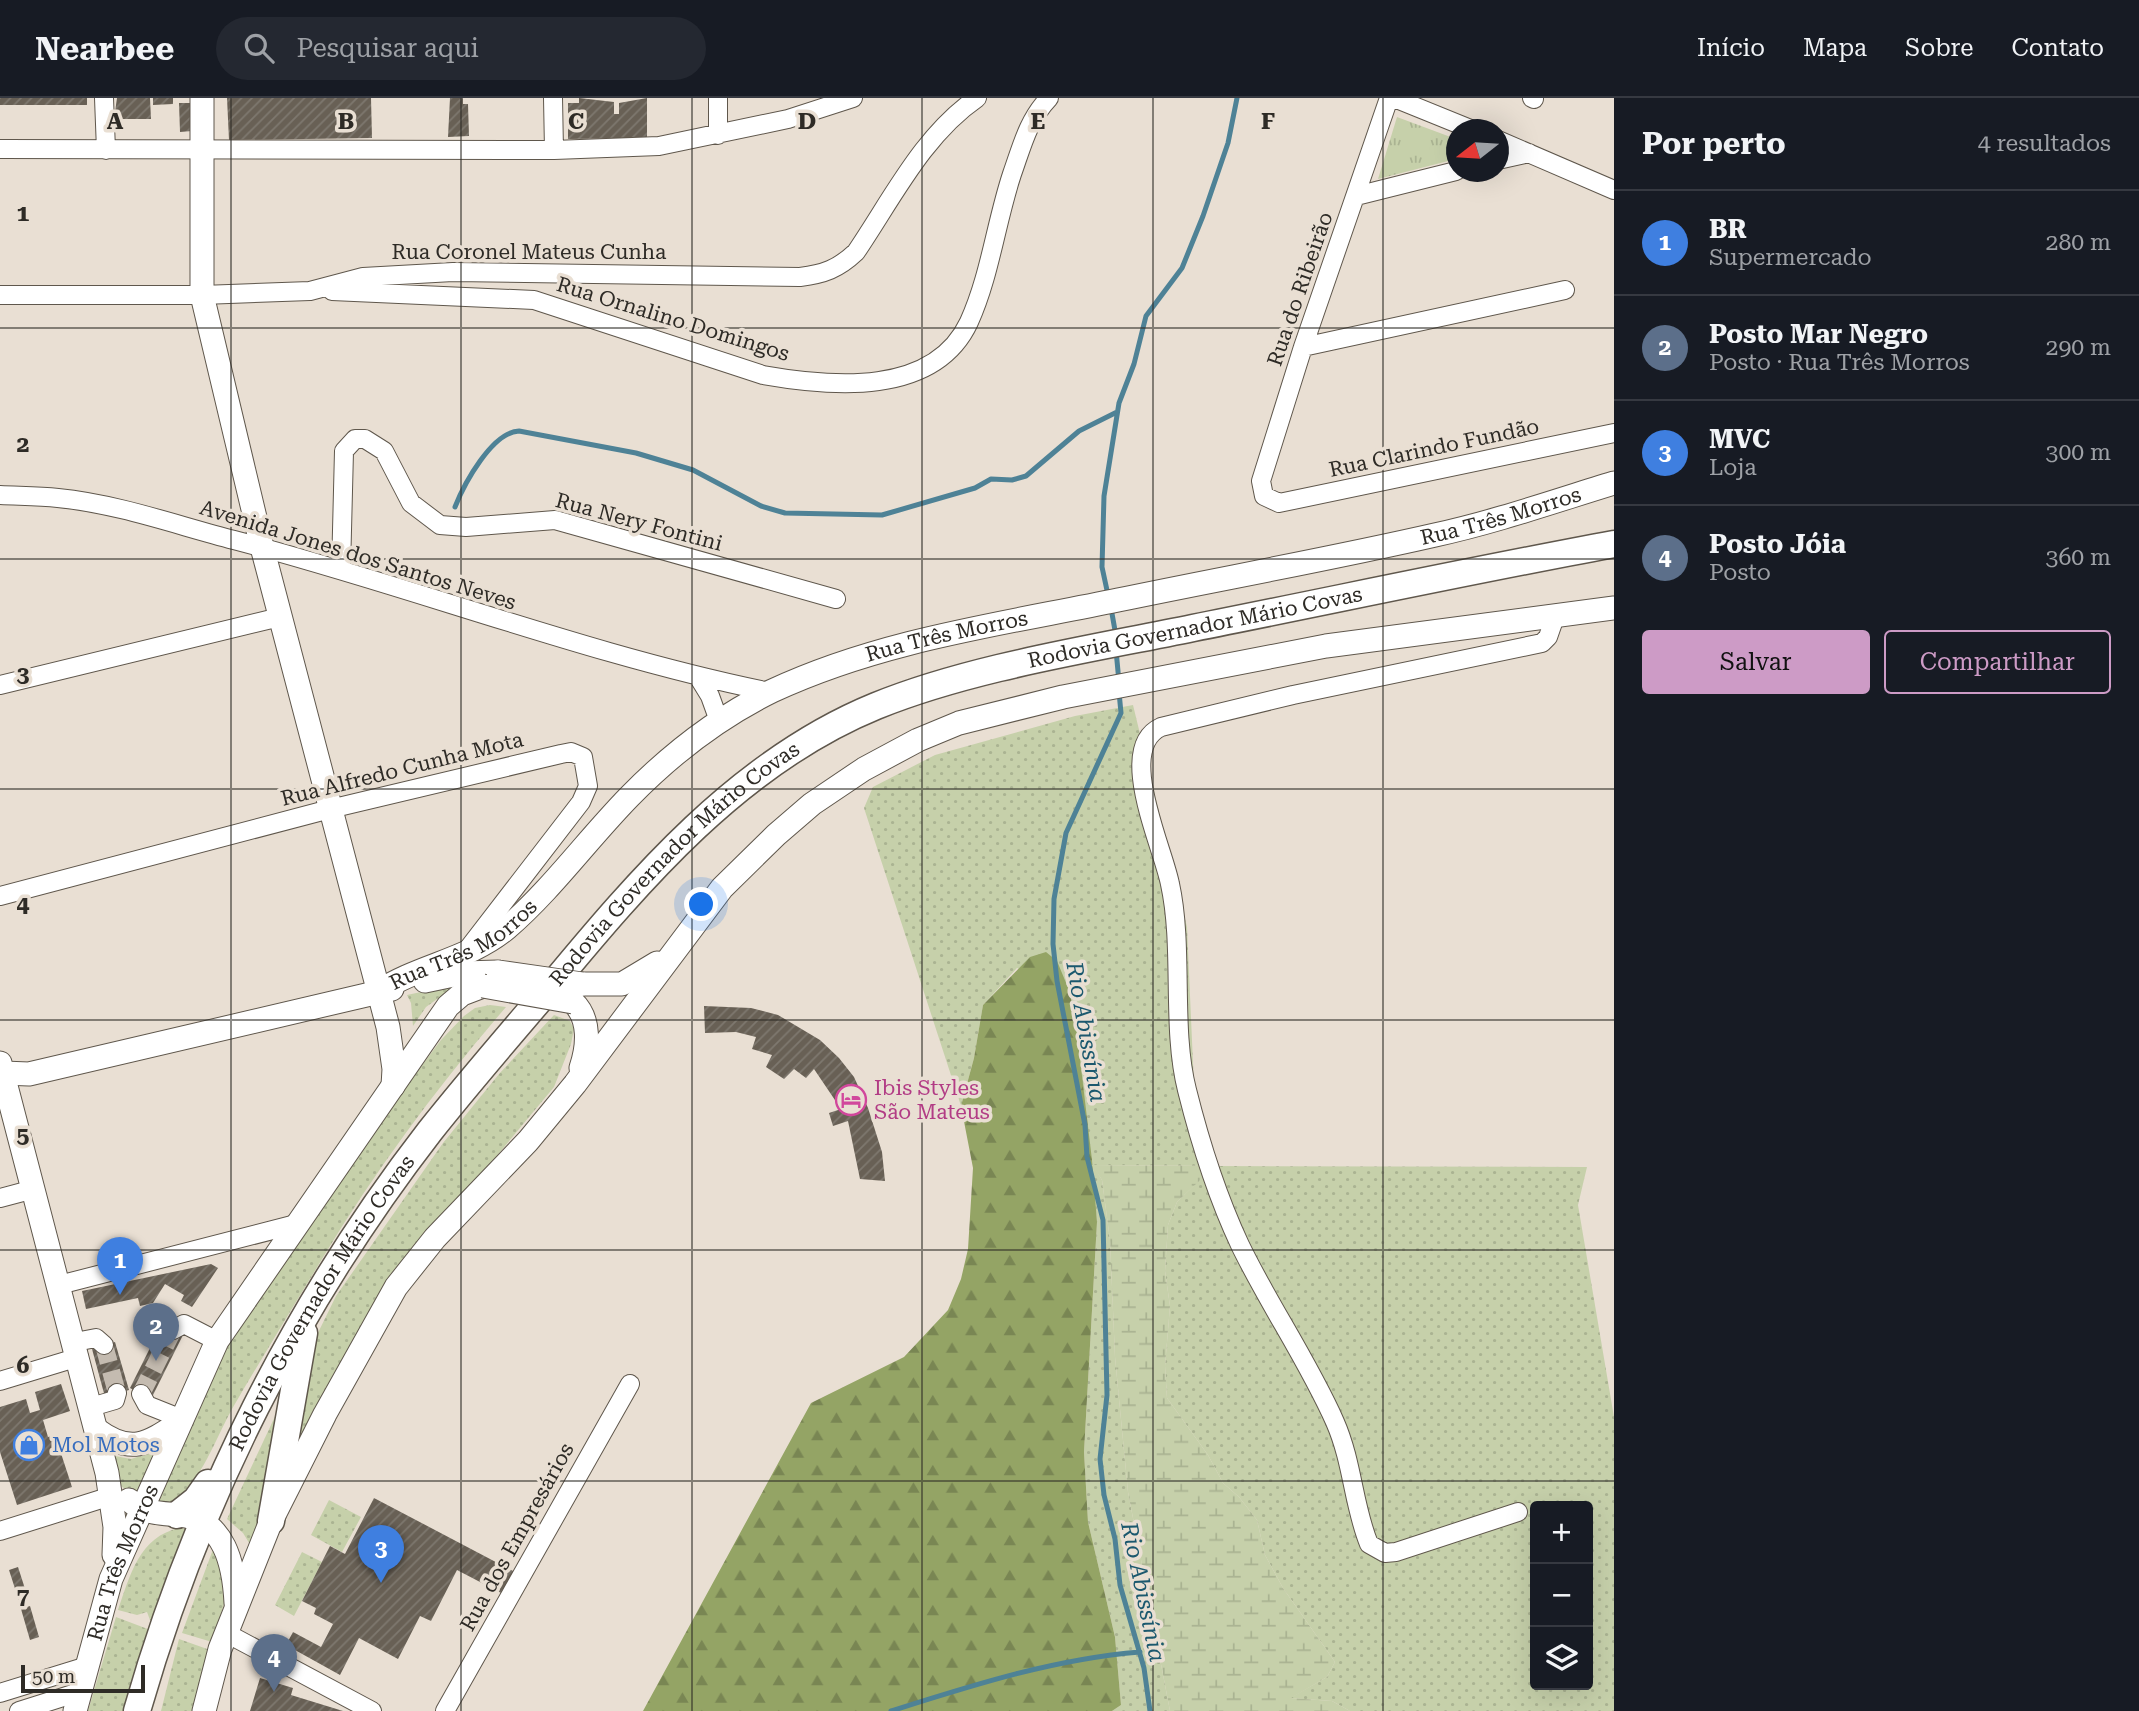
<!DOCTYPE html>
<html lang="pt">
<meta charset="utf-8">
<style>
:root{--surface:#171b24;--page:#242831;--text:#f1f3f6;--muted:#9ea1a6;--line:#363941;--accent:#cd9bc6}
body{margin:0;font-family:"Roboto Serif",serif;background:var(--page);color:var(--text)}
.controls{position:absolute;right:21px;bottom:21px;display:grid;overflow:hidden;border-radius:7px;box-shadow:0 7px 28px #0002}
.controls button{width:63px;height:63px;display:grid;place-items:center;padding:0;border:0;border-bottom:2px solid var(--line);background:var(--surface);color:var(--text);font:35px sans-serif}
.compass{position:absolute;left:1446px;top:21px;width:63px;height:63px;border-radius:50%;background:var(--surface);box-shadow:0 7px 28px #0002;rotate:253deg}
.scale{position:absolute;left:21px;bottom:18px;width:124px;box-sizing:border-box;padding-left:7px;border:4px solid #2e2b26;border-top:0;font-size:19px;line-height:24px;white-space:nowrap;color:#2e2b26;-webkit-text-stroke:5px #e9dfd3;paint-order:stroke}
.you{position:absolute;left:702px;top:807px;width:24px;height:24px;margin:-18px;border:5px solid #fff;border-radius:50%;background:#1a73e8;box-shadow:0 0 0 10px #1a73e833}
.badge{display:grid;place-items:center;width:46px;height:46px;border-radius:50%;background:var(--accent);color:#fff;font-size:23px;font-weight:700}
.pin{position:absolute;translate:-50% -58px;filter:drop-shadow(0 2px 4px #0008)}
.pin::after{content:'';position:absolute;top:37px;width:24px;height:21px;background:inherit;clip-path:polygon(0 0,100% 0,50% 100%)}
.list{margin:0;padding:0;list-style:none}
h2{display:flex;justify-content:space-between;align-items:center;height:91px;margin:0;padding:0 28px;font-size:30px}
h2 small{font-size:23px;font-weight:400;color:var(--muted)}
.list li{display:grid;grid-template-columns:46px 1fr auto;gap:21px;align-items:center;box-sizing:border-box;height:105px;padding:0 28px;border-top:2px solid var(--line)}
.list b{display:block;font-size:26px;white-space:nowrap}
.list p{margin:0;font-size:23px;white-space:nowrap;color:var(--muted)}
.list em{font-size:23px;font-style:normal;color:var(--muted)}
.actions{display:flex;gap:14px;padding:21px 28px}
.actions a{flex:1;padding:16px 0;border:2px solid var(--accent);border-radius:7px;text-align:center;font-size:24px;color:var(--accent)}
.actions .main{background:var(--accent);color:#111}
.icon{flex:none;width:38px;height:38px;fill:none;stroke:currentColor;stroke-width:2;stroke-linecap:round;stroke-linejoin:round}
.map{position:relative;flex:none;width:1614px;height:1613px;overflow:hidden}
header{display:flex;align-items:center;gap:42px;box-sizing:border-box;height:98px;padding:0 35px;background:var(--surface);border-bottom:2px solid var(--line)}
header strong{font-size:33px}
nav{display:flex;gap:38px;margin-inline-start:auto;font-size:24px}
.search{width:490px;height:63px;background:var(--page);display:flex;align-items:center;gap:18px;box-sizing:border-box;padding:0 24px;border-radius:38px;color:var(--muted);font-size:26px}
main{display:flex}
aside{flex:1;background:var(--surface)}
.map>svg:first-child{display:block}
</style>
<header>
<strong>Nearbee</strong>
<div class="search"><svg class="icon" aria-label="search" viewBox="0 0 24 24"><circle cx="10" cy="10" r="6"/><path d="M15 15l6 6"/></svg>Pesquisar aqui</div>
<nav><a>Início</a><a>Mapa</a><a>Sobre</a><a>Contato</a></nav>
</header>
<main>
<div class="map">
<svg width="1614" height="1613" viewBox="0 0 1614 1613">
<defs>
<pattern id="grass-dots" width="8" height="8" patternUnits="userSpaceOnUse" patternTransform="scale(1.75)"><rect width="8" height="8" fill="#c6d0aa"/><path d="M2 2h.1M6 6h.1" fill="none" stroke="#aab392" stroke-width="1.8" stroke-linecap="round"/></pattern>
<pattern id="forest-firs" width="22" height="20" patternUnits="userSpaceOnUse" patternTransform="scale(1.75)"><rect width="22" height="20" fill="#94a465"/><path d="M5 1l3.5 6h-7zM16 11l3.5 6h-7z" fill="#798653"/></pattern>
<pattern id="wetland-marsh" width="20" height="14" patternUnits="userSpaceOnUse" patternTransform="scale(1.75)"><rect width="20" height="14" fill="#c6d0aa"/><path d="M1 5h8M5 5V1M11 12h8M15 12V8" fill="none" stroke="#aab392"/></pattern>
<pattern id="park-tufts" width="24" height="20" patternUnits="userSpaceOnUse" patternTransform="scale(1.75)"><rect width="24" height="20" fill="#c6d0aa"/><path d="M3 7l-1-3M5 7V3M7 7l1-3M15 17l-1-3M17 17v-4M19 17l1-3" fill="none" stroke="#aab392"/></pattern>
<pattern id="building-hatch" width="6" height="6" patternUnits="userSpaceOnUse" patternTransform="scale(1.75)"><rect width="6" height="6" fill="#686055"/><path d="M-1 1l2-2M0 6l6-6M5 7l2-2" fill="none" stroke="#7e786f"/></pattern>
</defs>
<rect width="100%" height="100%" fill="#e9dfd3"/>
<path fill="url(#grass-dots)" fill-rule="evenodd" d="M1133 607 1187 829 1194 988 1215 1068 1587 1069 1578 1107 1614 1319V1613H1350L1332 1603 1290 1600 1327 1579 1335 1564 1283 1490 1265 1457 1257 1422 1239 1399 1223 1385 1208 1357 1167 1300 1165 1268 1170 1208 1165 1173 1168 1127 1177 1104 1214 1068 1093 1067 1102 1082 1110 1142 1115 1259 1128 1394 1170 1613H1112L1121 1607 1115 1539 1088 1424 1084 1354 1097 1124 1075 919 1069 892 1017 870 983 907 974 960 961 1008 864 710 873 689 935 657 1075 618ZM1535 1408H1588V1587H1535Z
M458 886 426 909 413 928 411 905 407 897Z
M490 907 506 909C438 988 376 1071 322 1161 292 1211 261 1261 232 1311 214 1344 203 1379 174 1405L153 1402 223 1251 348 1066 441 942 464 918 475 910Z
M554 917 570 923 574 931 571 946 554 989 465 1096 284 1377 313 1245 336 1198 443 1045 499 976Z
M300 1265 254 1453 243 1435 227 1421Z
M156 1353 137 1401 120 1387 110 1357 131 1361Z
M329 1402 361 1419 342 1454 311 1437Z
M180 1430 189 1431 157 1524 150 1522 147 1514 137 1517 118 1512C130 1478 139 1438 180 1430Z
M215 1446 229 1490 212 1544 182 1535Z
M302 1454 322 1464 294 1518 275 1507Z
M116 1519 153 1533 125 1613H88Z
M179 1541 210 1552 198 1613H161Z"/>
<path fill="url(#forest-firs)" d="M1046 854 1057 863 1069 892 1075 919 1092 1062 1097 1124 1084 1354 1088 1424 1115 1539 1121 1607 1112 1613H643L811 1305 904 1259 948 1212 961 1181 968 1151 973 1070 961 1008 974 960 983 907 1030 859Z"/>
<path fill="url(#wetland-marsh)" d="M1092 1067 1215 1068 1177 1104 1168 1127 1165 1173 1170 1208 1165 1268 1167 1300 1208 1357 1223 1385 1239 1399 1257 1422 1265 1457 1283 1490 1335 1564 1327 1579 1291 1600 1332 1603 1350 1613H1170L1128 1394 1115 1259 1110 1142 1102 1082Z"/>
<path fill="url(#park-tufts)" d="M1397 19 1456 41V61L1378 81Z"/>
<g fill="none" stroke-linecap="round" stroke-linejoin="round">
<path stroke="#4e8296" stroke-width="5" d="M455 409C464 386 492 334 519 333L636 355 693 372 761 408 785 415 882 417 975 390 991 381 1012 382 1026 378 1079 333 1117 314
M1108 497 1102 469 1104 398 1119 305 1134 266 1146 218 1182 170 1203 118 1228 45 1237 0
M1111 510 1116 538
M1116 552 1119 584
M1119 594 1121 615 1066 735 1054 801 1053 846 1057 883 1085 1027 1087 1059 1103 1122 1107 1297 1100 1361 1104 1397 1115 1441 1120 1487 1144 1570 1150 1613
M891 1613C973 1587 1054 1561 1140 1554"/>
</g>
<path fill="url(#building-hatch)" d="M0 0H87V7H0Z
M117 0H150L151 21H114Z
M153 0H173V6L153 7Z
M227 0H371L372 40 229 42Z
M450 0H463V6H468L469 38 448 39Z
M579 0 614 4V16H619V5L647 0V40L568 41V5H579Z
M179 5H192V33L180 34Z
M704 908 751 910 778 917 820 942 839 960 854 979 868 1010 882 1054 885 1083 860 1081 848 1023 833 1028 829 1015 841 1011 814 971 806 980 794 971 784 981 766 969 772 957 752 951 756 939 736 934 705 935Z
M211 1166 218 1170 192 1209 181 1203 184 1197 165 1186 153 1205 140 1208 138 1200 86 1211 82 1193Z
M162 1226 183 1237 151 1301 130 1290Z
M115 1244 129 1292 105 1299 92 1251Z
M61 1286 70 1313 43 1322 48 1339 55 1337 72 1389 17 1407 0 1354V1309L26 1301 30 1315 40 1312 35 1294Z
M374 1400 515 1474 503 1496 457 1472 431 1523 420 1518 398 1561 359 1540 340 1577 286 1547 293 1534 321 1549 333 1526 314 1516 316 1510 302 1503 330 1448 345 1456Z
M18 1469 28 1500 19 1503 9 1472Z
M30 1508 39 1539 30 1542 21 1511Z
M260 1580 293 1590 291 1597 343 1613H250Z"/>
<g fill="none" stroke-linecap="round" stroke-linejoin="round">
<path stroke="#c4bbb0" stroke-width="18" stroke-dasharray="18 9" stroke-linecap="butt" d="M104 1247 117 1295
M141 1296 173 1232"/>
<g stroke="#5f574c" stroke-width="20">
<path id="minor" d="M104 0 106 52
M553 0 554 52
M1389 0 1303 249 1261 383 1264 398 1279 405 1614 335
M1394 0 1473 32
M1532 0 1534 1
M718 37V0
M1498 42 1614 92
M0 51 554 52 659 48 788 21 853 0
M1498 62 1529 55
M1356 98 1456 73
M332 193 534 202 763 277C831 289 934 299 969 224 990 178 996 124 1012 76 1022 48 1028 22 1049 0
M0 197H202L310 193 363 179 453 174 800 179C824 176 838 171 856 154 892 101 923 37 977 0
M1303 249 1565 192
M0 397C19 398 39 398 58 400 118 406 176 427 234 442 414 489 588 557 770 594
M341 472 344 353 355 341H365L384 353 411 405 440 427 466 429 555 422 836 501
M699 580 710 598 719 623
M0 587 280 519
M0 798 330 711 561 656 571 654 583 659 588 688 581 704 467 852
M0 1100 34 1091
M59 1187 296 1126
M173 1232 184 1226 217 1243
M75 1244 96 1240 104 1247
M0 1283 79 1259
M141 1296 147 1307 182 1321
M91 1309 115 1302 117 1295
M1518 1414 1396 1454 1385 1455 1369 1446C1353 1407 1353 1365 1335 1324 1308 1263 1269 1207 1240 1147 1217 1098 1200 1044 1187 992 1171 929 1184 850 1170 786 1163 749 1115 650 1161 629L1293 597 1542 545 1548 539 1556 516
M0 1433 111 1398
M226 1535 372 1613
M0 1595 87 1568
M19 1613 79 1594
M445 1613 630 1286"/>
</g>
<g stroke="#5f574c" stroke-width="25">
<g id="major">
<path d="M202 0V197L262 449 388 929 394 971 393 988"/>
<path d="M425 883 463 875 498 874"/>
<path d="M582 886H622L657 865"/>
<path id="s1" d="M378 894C419 867 469 862 507 830 552 791 587 742 629 699 670 657 719 619 772 593 881 542 1002 526 1118 502 1224 480 1330 461 1435 437 1495 424 1555 403 1614 385"/>
<path d="M573 904C591 921 588 949 581 970"/>
<path d="M0 965 107 1375 115 1429 114 1457"/>
<path d="M3 975 29 976 392 891"/>
<path d="M97 1332C131 1357 147 1346 179 1325"/>
<path d="M129 1402C145 1416 159 1415 180 1417 225 1422 234 1467 236 1505"/>
<path id="s2" d="M75 1613 111 1481 217 1243 448 908 462 896 483 888"/>
<path d="M204 1613 220 1551 271 1423 325 1316 396 1189 435 1140 528 1043 575 986 722 790 776 737 812 706 864 671 918 642 959 625 1063 599 1326 548 1614 510"/>
</g>
</g>
<g stroke="#5f574c" stroke-width="29">
<g id="highway">
<path d="M177 1417 196 1402 208 1385"/>
<path d="M271 1423 304 1235"/>
<path id="s3" d="M137 1613C197 1403 296 1206 430 1033 468 985 508 939 548 892 640 781 739 664 876 608 972 569 1092 551 1193 530 1334 502 1473 472 1614 446"/>
</g>
</g>
<use href="#minor" stroke="#fff" stroke-width="18"/>
<use href="#major" stroke="#fff" stroke-width="23"/>
<use href="#highway" stroke="#fff" stroke-width="26"/>
<g stroke="#5f574c" stroke-width="25" stroke-linecap="butt">
<path id="major-bridge" d="M498 874 582 886
M483 888 573 904"/>
</g>
<use href="#major-bridge" stroke="#fff" stroke-width="23"/>
</g>
<path fill="none" stroke="#2e2b26" stroke-width="2" stroke-opacity="0.55" d="M231 0V1613M461 0V1613M692 0V1613M922 0V1613M1153 0V1613M1383 0V1613M0 230H1614M0 461H1614M0 691H1614M0 922H1614M0 1152H1614M0 1383H1614"/>
<defs>
<g id="hotel-ring" transform="scale(1.575)"><circle r="9.5" fill="#e9dfd3" stroke="#d1479c" stroke-width="1.5"/><path d="M-6-4.5h1.5V1H6V5H4.5V3h-9V5H-6ZM-4 0a1.8 1.8 0 1 1 3.6 0ZM.5 0V-2.5h3Q6-2.5 6 0Z" fill="#d1479c"/></g>
<g id="shop-ring" transform="scale(1.575)"><circle r="9.5" fill="#e9dfd3" stroke="#3f7fe0" stroke-width="1.5"/><path d="M-5-2.5h2.3a2.7 3.5 0 0 1 5.4 0H5L5.5 6h-11ZM-1.5-2.5h3a1.5 2.3 0 0 0-3 0Z" fill="#3f7fe0"/></g>
</defs>
<g fill-rule="evenodd">
<use href="#hotel-ring" x="851" y="1002"/>
<use href="#shop-ring" x="29" y="1347"/>
</g>
<g text-anchor="middle" dominant-baseline="central" stroke-width="7" stroke-linejoin="round" paint-order="stroke">
<g font-size="21" fill="#2e2b26" stroke="#e9dfd3">
<text x="529" y="154">Rua Coronel Mateus Cunha</text>
<text transform="translate(1300 191) rotate(-71)">Rua do Ribeirão</text>
<text transform="translate(673 221) rotate(17)">Rua Ornalino Domingos</text>
<text transform="translate(1434 350) rotate(-12)">Rua Clarindo Fundão</text>
<text stroke="none"><textPath href="#s1" startOffset="1253">Rua Três Morros</textPath></text>
<text transform="translate(639 424) rotate(15)">Rua Nery Fontini</text>
<text transform="translate(358 457) rotate(17)">Avenida Jones dos Santos Neves</text>
<text stroke="none"><textPath href="#s3" startOffset="1605">Rodovia Governador Mário Covas</textPath></text>
<text stroke="none"><textPath href="#s1" startOffset="686">Rua Três Morros</textPath></text>
<text transform="translate(402 671) rotate(-14)">Rua Alfredo Cunha Mota</text>
<text stroke="none"><textPath href="#s3" startOffset="1017">Rodovia Governador Mário Covas</textPath></text>
<text stroke="none"><textPath href="#s1" startOffset="98">Rua Três Morros</textPath></text>
<text stroke="none"><textPath href="#s3" startOffset="450">Rodovia Governador Mário Covas</textPath></text>
<text transform="translate(517 1439) rotate(-61)">Rua dos Empresários</text>
<text stroke="none"><textPath href="#s2" startOffset="156">Rua Três Morros</textPath></text>
</g>
<g font-size="21" fill="#b23c85" stroke="#e9dfd3" text-anchor="start">
<text x="874" y="990">Ibis Styles<tspan x="874" dy="24">São Mateus</tspan></text>
</g>
<g font-size="21" fill="#366cbe" stroke="#e9dfd3" text-anchor="start">
<text x="52" y="1347">Mol Motos</text>
</g>
<g font-size="23" font-style="italic" fill="#1b586e" stroke="#e9dfd3">
<text transform="translate(1086 934) rotate(80)">Rio Abissínia</text>
<text transform="translate(1143 1494) rotate(78)">Rio Abissínia</text>
</g>
</g>
<g font-size="23" text-anchor="middle" font-weight="bold" fill="#2e2b26" stroke="#e9dfd3" stroke-width="7" stroke-linejoin="round" paint-order="stroke">
<text x="115" y="31">A</text>
<text x="346" y="31">B</text>
<text x="576" y="31">C</text>
<text x="807" y="31">D</text>
<text x="1038" y="31">E</text>
<text x="1268" y="31">F</text>
<text x="23" y="123">1</text>
<text x="23" y="354">2</text>
<text x="23" y="584">3</text>
<text x="23" y="814">4</text>
<text x="23" y="1045">5</text>
<text x="23" y="1275">6</text>
<text x="23" y="1506">7</text>
</g>
</svg>
<div class="controls">
<button>+</button>
<button>−</button>
<button><svg class="icon" aria-label="layers" viewBox="0 0 24 24"><path d="M12 4l9 5-9 5-9-5zM3 14l9 5 9-5"/></svg></button>
</div>
<svg class="compass" viewBox="-18 -18 36 36"><path d="M0-13l5 13h-10z" fill="#e53935"/><path d="M0 13l5-13h-10z" fill="#9ea1a6"/></svg>
<div class="scale">50 m</div>
<div class="you"></div>
<div class="pin badge" style="left:120px;top:1197px;background:#3f7fe0">1</div>
<div class="pin badge" style="left:156px;top:1263px;background:#5c6f8a">2</div>
<div class="pin badge" style="left:381px;top:1485px;background:#3f7fe0">3</div>
<div class="pin badge" style="left:274px;top:1594px;background:#5c6f8a">4</div>
</div>
<aside>
<h2>Por perto<small>4 resultados</small></h2>
<ul class="list">
<li><span class="badge" style="background:#3f7fe0">1</span><div><b>BR</b><p>Supermercado</p></div><em>280 m</em></li>
<li><span class="badge" style="background:#5c6f8a">2</span><div><b>Posto Mar Negro</b><p>Posto · Rua Três Morros</p></div><em>290 m</em></li>
<li><span class="badge" style="background:#3f7fe0">3</span><div><b>MVC</b><p>Loja</p></div><em>300 m</em></li>
<li><span class="badge" style="background:#5c6f8a">4</span><div><b>Posto Jóia</b><p>Posto</p></div><em>360 m</em></li>
</ul>
<div class="actions"><a class="main">Salvar</a><a>Compartilhar</a></div>
</aside>
</main>
